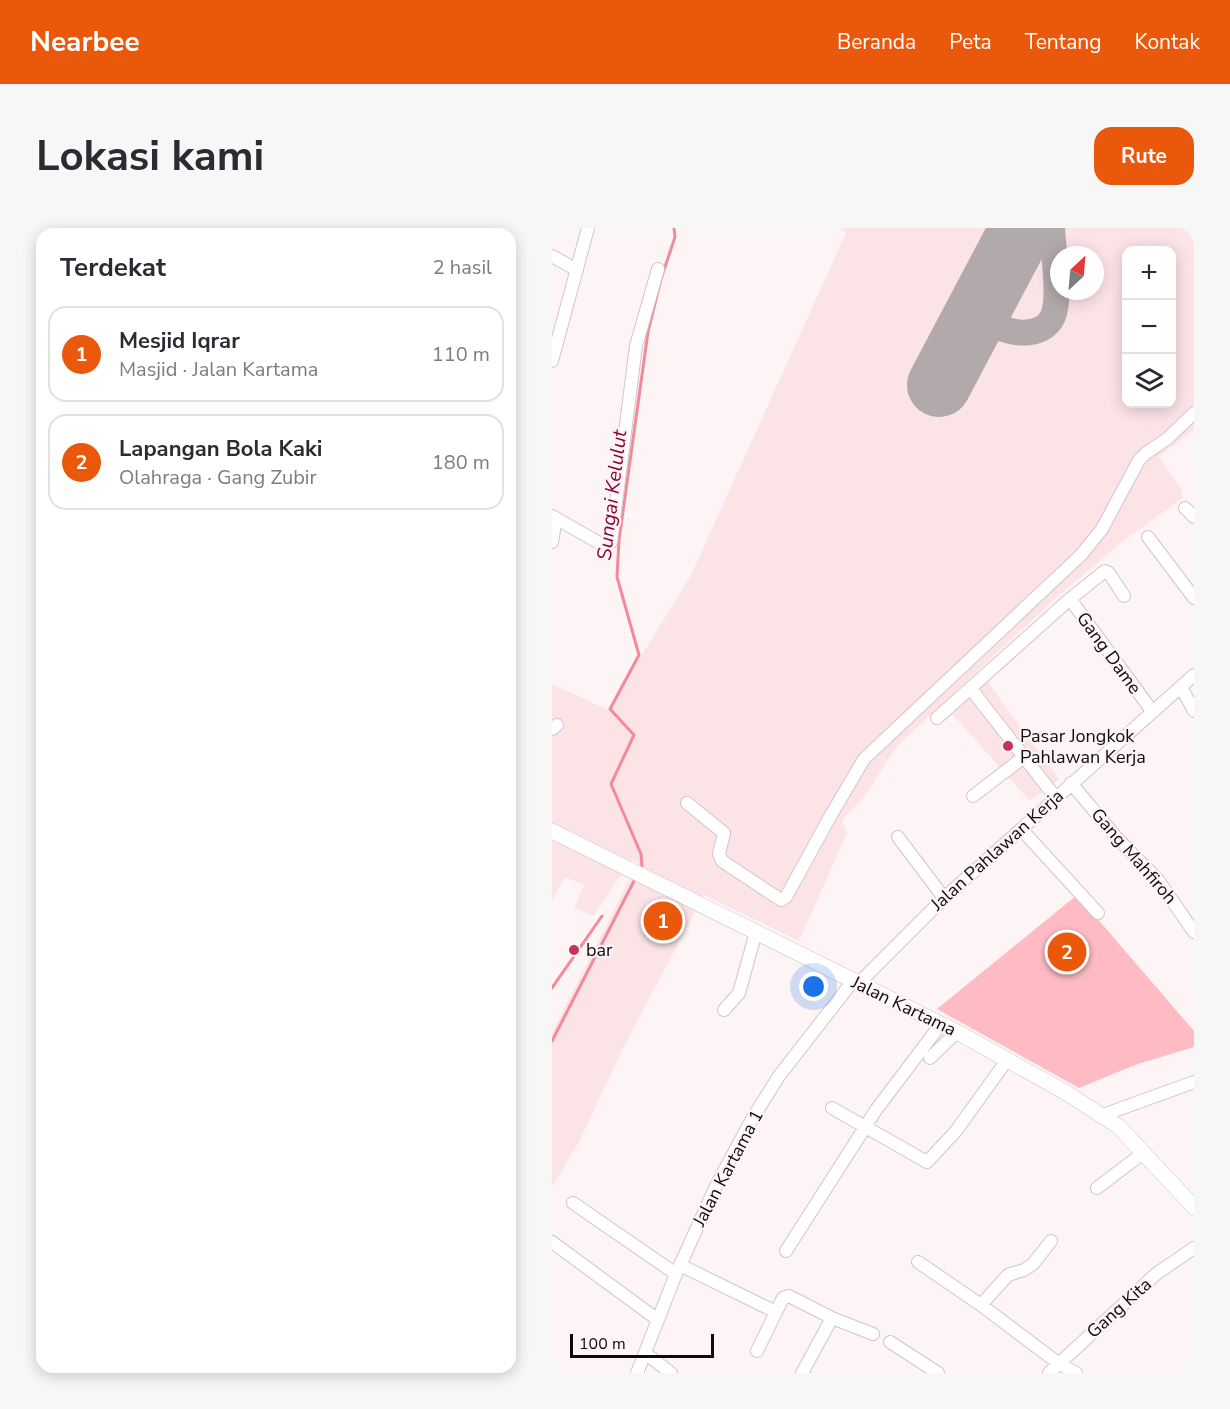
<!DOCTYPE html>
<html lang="id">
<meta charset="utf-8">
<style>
:root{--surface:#fff;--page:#f7f7f7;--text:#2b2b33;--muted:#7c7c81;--line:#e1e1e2;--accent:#ea580c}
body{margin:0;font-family:"Nunito Sans",sans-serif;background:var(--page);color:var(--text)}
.controls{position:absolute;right:18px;top:18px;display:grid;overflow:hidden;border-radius:12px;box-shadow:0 3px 15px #0003}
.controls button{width:54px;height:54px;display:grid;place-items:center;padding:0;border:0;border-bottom:2px solid var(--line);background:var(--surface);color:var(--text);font:30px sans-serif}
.compass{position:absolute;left:498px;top:18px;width:54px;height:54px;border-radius:50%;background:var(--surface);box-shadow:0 3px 15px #0003;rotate:26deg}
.scale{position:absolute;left:18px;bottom:15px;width:144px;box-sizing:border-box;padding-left:6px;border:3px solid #0f0a0b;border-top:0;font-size:16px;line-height:21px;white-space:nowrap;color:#0f0a0b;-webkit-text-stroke:4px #fdf4f5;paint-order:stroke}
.you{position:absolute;left:262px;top:759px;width:21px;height:21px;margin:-15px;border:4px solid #fff;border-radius:50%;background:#1a73e8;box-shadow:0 0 0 9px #1a73e833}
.badge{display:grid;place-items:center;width:39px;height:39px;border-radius:50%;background:var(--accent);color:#fff;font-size:20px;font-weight:700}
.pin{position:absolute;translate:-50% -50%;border:3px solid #fff;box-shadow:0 2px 6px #0006}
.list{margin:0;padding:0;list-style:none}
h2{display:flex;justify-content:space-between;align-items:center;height:78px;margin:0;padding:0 24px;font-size:26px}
h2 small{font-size:20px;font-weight:400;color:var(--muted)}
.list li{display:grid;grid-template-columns:39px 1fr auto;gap:18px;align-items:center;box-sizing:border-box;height:96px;margin:0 12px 12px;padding:0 12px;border:2px solid var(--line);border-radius:18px}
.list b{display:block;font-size:22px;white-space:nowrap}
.list p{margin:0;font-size:20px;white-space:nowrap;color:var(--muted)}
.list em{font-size:20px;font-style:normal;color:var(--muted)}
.icon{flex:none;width:33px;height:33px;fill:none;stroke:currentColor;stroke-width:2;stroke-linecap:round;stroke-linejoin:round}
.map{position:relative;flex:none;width:642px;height:1145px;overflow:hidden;border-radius:18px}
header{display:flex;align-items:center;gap:36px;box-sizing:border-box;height:84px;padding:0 30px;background:var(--accent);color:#fff}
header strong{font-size:28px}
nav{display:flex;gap:33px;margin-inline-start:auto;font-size:21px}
.intro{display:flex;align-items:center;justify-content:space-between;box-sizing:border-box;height:144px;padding:0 36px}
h1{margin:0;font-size:42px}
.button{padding:15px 27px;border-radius:18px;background:var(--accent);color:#fff;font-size:21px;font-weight:700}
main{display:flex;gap:36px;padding:0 36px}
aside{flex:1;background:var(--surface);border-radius:18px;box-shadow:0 3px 15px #0003}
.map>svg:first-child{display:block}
</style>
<header>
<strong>Nearbee</strong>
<nav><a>Beranda</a><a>Peta</a><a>Tentang</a><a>Kontak</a></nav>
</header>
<div class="intro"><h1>Lokasi kami</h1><a class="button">Rute</a></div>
<main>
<aside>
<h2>Terdekat<small>2 hasil</small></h2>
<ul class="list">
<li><span class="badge">1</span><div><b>Mesjid Iqrar</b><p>Masjid · Jalan Kartama</p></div><em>110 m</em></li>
<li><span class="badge">2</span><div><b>Lapangan Bola Kaki</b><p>Olahraga · Gang Zubir</p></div><em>180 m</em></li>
</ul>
</aside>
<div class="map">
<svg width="642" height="1145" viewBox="0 0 642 1145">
<rect width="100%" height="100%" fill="#fdf4f5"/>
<path fill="#fce3e6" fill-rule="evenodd" d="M288 0H642V202L607 229 630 262 628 263 632 269 570 314 505 369 345 518 313 568 290 592 295 605 247 713 152 667 71 820 27 914 0 959V805L86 634 80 631 41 688 22 680 32 657 13 649 0 672V456L56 482 139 347 294 5ZM574 22H620V176H574ZM507 27H543V63H507Z
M434 452 507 551 478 573 400 486Z"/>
<path fill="#febbc4" d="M525 667 642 803V819L583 837 527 860 385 781Z"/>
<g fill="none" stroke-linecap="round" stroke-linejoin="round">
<path stroke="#f38a9c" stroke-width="3" d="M88 642 90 639 89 626 59 556 82 507 58 481 87 427 65 349 67 312 96 104 109 51 123 9 122 0
M0 760 50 688
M0 813 83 651"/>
<path stroke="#b2aaaa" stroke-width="26" d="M455 27C447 34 424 49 421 59 421 63 422 68 424 72 427 79 430 86 436 92 452 107 491 112 501 88 509 68 501 23 500 0"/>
<path stroke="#b2aaaa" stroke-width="64" d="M387 157 470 0"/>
<g stroke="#d4c4c6" stroke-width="14">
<path id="minor" d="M0 28 25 42
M0 133 36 0
M633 280 642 289
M0 288 49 316 55 317 59 314 84 118 106 41
M596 309 642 370
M0 314 4 290
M572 368 557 345 553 343 518 371 600 483
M629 459 642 483
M419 461 504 570
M385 490 518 371
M0 501 5 497
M519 555 564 609 606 652 642 704
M421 568 472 529
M135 575 172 605 167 626 170 633 229 672 234 669 279 587 312 531 529 327 550 301 587 232 594 225 615 211 642 185
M469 601 546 685
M346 609 392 670
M307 755 392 670 642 447
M172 782 187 765 204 704
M378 830 405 804
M280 880 375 934 404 903 455 832
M551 887 642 854
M545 960 591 925
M21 975 124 1046
M0 1014 106 1092
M234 1023 324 882 389 796
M366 1034 429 1077 506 1135 524 1145
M128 1037 224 1084 231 1070 237 1068 280 1090 321 1106
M429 1077 456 1047 472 1042 481 1036 499 1013
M338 1114 386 1145
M205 1123 224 1084
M93 1125 119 1145
M85 1145 124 1046 165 956 200 891 227 848 301 753
M250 1145 280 1090
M497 1145 604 1046 642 1020"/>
</g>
<g stroke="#d4c4c6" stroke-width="16">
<path id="major" d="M0 603 405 804 513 864 566 898 642 979"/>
</g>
<use href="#minor" stroke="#fff" stroke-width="12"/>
<use href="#major" stroke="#fff" stroke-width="15"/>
</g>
<g fill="#c3345a" stroke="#fdf4f5" stroke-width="2">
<circle cx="456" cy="518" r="6"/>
<circle cx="22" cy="722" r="6"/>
</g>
<g text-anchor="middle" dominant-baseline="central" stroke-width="4.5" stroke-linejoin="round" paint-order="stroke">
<g font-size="18" fill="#0f0a0b" stroke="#fdf4f5">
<text transform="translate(557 425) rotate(54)">Gang Dame</text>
<text transform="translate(445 622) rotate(-42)">Jalan Pahlawan Kerja</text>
<text transform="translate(582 628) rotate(49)">Gang Mahfiroh</text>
<text transform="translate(352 778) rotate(26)">Jalan Kartama</text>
<text transform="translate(176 940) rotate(-62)">Jalan Kartama 1</text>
<text transform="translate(567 1080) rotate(-42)">Gang Kita</text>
</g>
<g font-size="18" fill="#0f0a0b" stroke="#fdf4f5" text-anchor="start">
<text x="468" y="508">Pasar Jongkok<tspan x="468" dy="21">Pahlawan Kerja</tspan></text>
<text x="34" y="722">bar</text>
</g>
<g font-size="20" font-style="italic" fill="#890535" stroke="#fdf4f5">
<text transform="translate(60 267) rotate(-83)">Sungai Kelulut</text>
</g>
</g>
</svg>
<div class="controls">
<button>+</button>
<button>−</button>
<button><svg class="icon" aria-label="layers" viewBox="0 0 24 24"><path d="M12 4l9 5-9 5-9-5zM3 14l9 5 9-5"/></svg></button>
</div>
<svg class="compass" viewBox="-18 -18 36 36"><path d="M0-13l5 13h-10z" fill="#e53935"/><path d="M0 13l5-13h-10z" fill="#7c7c81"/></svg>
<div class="scale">100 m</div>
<div class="you"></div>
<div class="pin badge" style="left:111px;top:693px">1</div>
<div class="pin badge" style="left:515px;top:724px">2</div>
</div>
</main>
